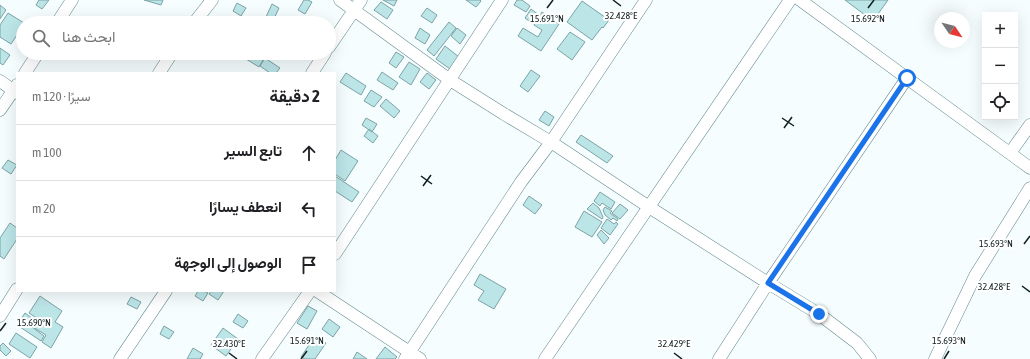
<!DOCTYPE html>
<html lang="ar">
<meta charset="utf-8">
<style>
:root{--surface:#fff;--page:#f6f6f6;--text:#202124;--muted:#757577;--line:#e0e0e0}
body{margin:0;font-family:"Asap Condensed",Vazirmatn,sans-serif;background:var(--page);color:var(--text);direction:rtl}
.controls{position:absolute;right:12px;top:12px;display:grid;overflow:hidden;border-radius:0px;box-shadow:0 4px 16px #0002}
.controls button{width:36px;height:36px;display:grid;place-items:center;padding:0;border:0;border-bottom:1px solid var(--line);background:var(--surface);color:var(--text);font:20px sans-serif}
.compass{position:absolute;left:934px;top:12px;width:36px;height:36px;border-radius:50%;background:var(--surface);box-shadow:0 4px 16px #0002;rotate:125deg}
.stop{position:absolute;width:12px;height:12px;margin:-9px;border:3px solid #1a73e8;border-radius:50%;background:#fff}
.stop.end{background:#1a73e8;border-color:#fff;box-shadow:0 1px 4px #0008}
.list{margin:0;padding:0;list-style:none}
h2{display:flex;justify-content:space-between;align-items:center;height:52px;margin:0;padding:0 16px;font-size:17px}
h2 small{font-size:13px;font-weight:400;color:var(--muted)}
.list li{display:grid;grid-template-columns:26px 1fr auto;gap:12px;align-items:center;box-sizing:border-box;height:56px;padding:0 16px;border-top:1px solid var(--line)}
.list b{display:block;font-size:15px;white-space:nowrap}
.list em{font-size:13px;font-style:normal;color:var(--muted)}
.icon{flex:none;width:22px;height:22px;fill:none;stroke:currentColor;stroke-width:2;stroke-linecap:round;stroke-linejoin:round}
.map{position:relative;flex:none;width:1030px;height:359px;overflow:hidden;direction:ltr}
.search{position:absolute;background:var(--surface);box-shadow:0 4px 16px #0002;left:16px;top:16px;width:320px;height:44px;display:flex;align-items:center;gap:10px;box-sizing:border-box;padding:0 14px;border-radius:22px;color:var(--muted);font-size:15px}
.panel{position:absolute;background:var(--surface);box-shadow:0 4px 16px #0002;left:16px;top:72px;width:320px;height:220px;border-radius:0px;direction:rtl}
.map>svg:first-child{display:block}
</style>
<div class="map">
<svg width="1030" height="359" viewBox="0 0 1030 359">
<rect width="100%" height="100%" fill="#f5fdfe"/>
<path fill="#bce5e8" stroke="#7ca3a6" d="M39 0H49L42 9 36 5Z
M144 0H163L161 5Z
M304 0H308L312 2 305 14 298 10Z
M383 0H397L394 6Z
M466 0H480L481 1 476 7Z
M517 0H522L530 6 526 12 514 5Z
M845 0H888L873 21Z
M582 1 609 20 603 28 602 27 592 40 567 22Z
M381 2 393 10 387 19 374 10Z
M237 3 246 8 241 16 233 11Z
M272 4 279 8 272 23 265 19Z
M0 5 6 10 0 19Z
M427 8 437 15 432 23 421 16Z
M531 9 539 15 533 24 525 18Z
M542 12 559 24 541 51 518 36 523 28 538 37 542 30 534 25Z
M8 13 24 23 23 26 11 44 0 37V25Z
M449 22 456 28 434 56 427 50Z
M420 28 430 35 425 44 415 38Z
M457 28 466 35 460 44 451 36Z
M570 32 585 42 572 60 557 49Z
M445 46 459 57 450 69 436 59Z
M0 48 10 55 3 65 0 63Z
M396 52 404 57 396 68 389 63Z
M250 53H267L259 67 246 59Z
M265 58 280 68 276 73H270L260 66Z
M409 62 420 69 411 85 399 77Z
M531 70 540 76 528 92 520 86Z
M382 72 398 83 393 90 377 80Z
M346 73 366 86 361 95 340 82Z
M427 73 436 80 429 89 420 82Z
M371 90 382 97 374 107 364 101Z
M386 99 400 111 394 118 380 106Z
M545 111 554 117 549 126 539 120Z
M366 118 377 124 372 132 362 125Z
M369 129 378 136 373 143 364 136Z
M581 135 613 156 607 163 576 142Z
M341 150 358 161 345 181 335 174V160Z
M8 160 17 165 11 174 2 168Z
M335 176 359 192 352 202 335 191Z
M600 192 615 202 611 209 602 203 600 206 594 201Z
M529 196 542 205 535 214 523 205Z
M593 203 599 208 603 217 602 219 587 209Z
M620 204 628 210 620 219 612 213Z
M605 207 612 211 610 213 618 219 617 221 613 218 611 220 605 215 603 210Z
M584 211 602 222 592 237 575 227Z
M607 219 614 224 616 222 618 224 610 235 601 228Z
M10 223 17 228V239L4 259 0 256V238Z
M601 230 609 238 604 244 597 235Z
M480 274 506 289 494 309 478 300 484 291 474 285Z
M198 291H204L208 293 203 301 195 296Z
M211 291H224L218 300 209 294Z
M40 296 62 311 55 322 63 327 51 348 42 342 46 335 33 327 38 319 29 313Z
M131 297 141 302 137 309 127 304Z
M308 306 317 311 307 329 297 323Z
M25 313 36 321 32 327 44 336 41 341 17 325Z
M238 314 248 321 243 328 233 322Z
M329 319 340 327 333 337 322 329Z
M164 326 174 332 169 339 160 334Z
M223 328 238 339 226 356 211 345Z
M16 333 37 347 30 358 9 344Z
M315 336 326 343 315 359H305L301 357Z
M3 343 11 351 6 356 0 350V346Z
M385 347 397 357 395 359H376Z
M193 348 203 354 200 359H187Z
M357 352 367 359H353Z"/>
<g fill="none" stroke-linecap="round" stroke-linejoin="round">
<g stroke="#63898c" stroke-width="13">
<path id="minor" d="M340 0 450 80 504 114 551 142 649 207 768 283 819 314 857 343 870 359
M800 0 1030 168
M57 23 72 0
M194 23 212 0
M329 47 361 0
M25 73 38 53
M159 73 172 53
M312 73 325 53
M0 81 17 93
M0 110 17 85
M1010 153 1030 125
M335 254 502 0
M317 291 420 359
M0 316 17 289
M120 359 166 291
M262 359 310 291
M405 359 521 182 551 142 646 0
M545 359 790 0
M719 359 768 283 907 78
M935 359 975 276 1030 188"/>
</g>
<use href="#minor" stroke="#fff" stroke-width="12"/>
</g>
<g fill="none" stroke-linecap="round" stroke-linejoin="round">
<path stroke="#1a73e8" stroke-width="5" d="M819 314 768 283 907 78"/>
</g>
<path fill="none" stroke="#101f20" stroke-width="1.5" d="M613 0 621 6M547 8 553 0M868 8 874 0M782 118 794 126M784 128 792 117M421 176 432 184M423 186 431 175M1024 244 1030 236M1022 286 1030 292M0 331 6 323M229 353 237 359M674 353 682 359M301 359 307 351M944 359 949 351"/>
<g font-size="10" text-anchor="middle" fill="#101f20" stroke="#fff" stroke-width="4" stroke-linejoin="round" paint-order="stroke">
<text x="621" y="19">32.428°E</text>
<text x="547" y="22">15.691°N</text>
<text x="868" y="22">15.692°N</text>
<text x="996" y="247">15.693°N</text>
<text x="994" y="290">32.428°E</text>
<text x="34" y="326">15.690°N</text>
<text x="307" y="344">15.691°N</text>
<text x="949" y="344">15.693°N</text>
<text x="229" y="347">32.430°E</text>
<text x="674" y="347">32.429°E</text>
</g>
</svg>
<div class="controls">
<button>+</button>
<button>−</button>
<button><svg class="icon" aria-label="locate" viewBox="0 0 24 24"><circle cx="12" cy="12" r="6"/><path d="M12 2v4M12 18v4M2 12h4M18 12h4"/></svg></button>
</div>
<svg class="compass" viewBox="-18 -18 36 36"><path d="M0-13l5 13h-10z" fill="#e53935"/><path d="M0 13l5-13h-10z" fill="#757577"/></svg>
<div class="stop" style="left:907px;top:78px"></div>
<div class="stop end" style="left:819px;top:314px"></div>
<div class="search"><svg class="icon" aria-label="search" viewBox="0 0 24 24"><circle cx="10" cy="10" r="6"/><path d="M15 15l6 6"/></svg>ابحث هنا</div>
<section class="panel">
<h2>2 دقيقة<small>سيرًا · 120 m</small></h2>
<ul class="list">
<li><svg class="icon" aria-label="ahead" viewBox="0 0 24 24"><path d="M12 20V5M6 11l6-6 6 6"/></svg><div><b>تابع السير</b></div><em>100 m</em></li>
<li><svg class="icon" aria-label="left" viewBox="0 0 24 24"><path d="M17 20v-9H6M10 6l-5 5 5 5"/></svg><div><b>انعطف يسارًا</b></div><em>20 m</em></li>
<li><svg class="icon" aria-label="arrive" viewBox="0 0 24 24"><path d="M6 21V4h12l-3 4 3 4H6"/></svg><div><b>الوصول إلى الوجهة</b></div></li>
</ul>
</section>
</div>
